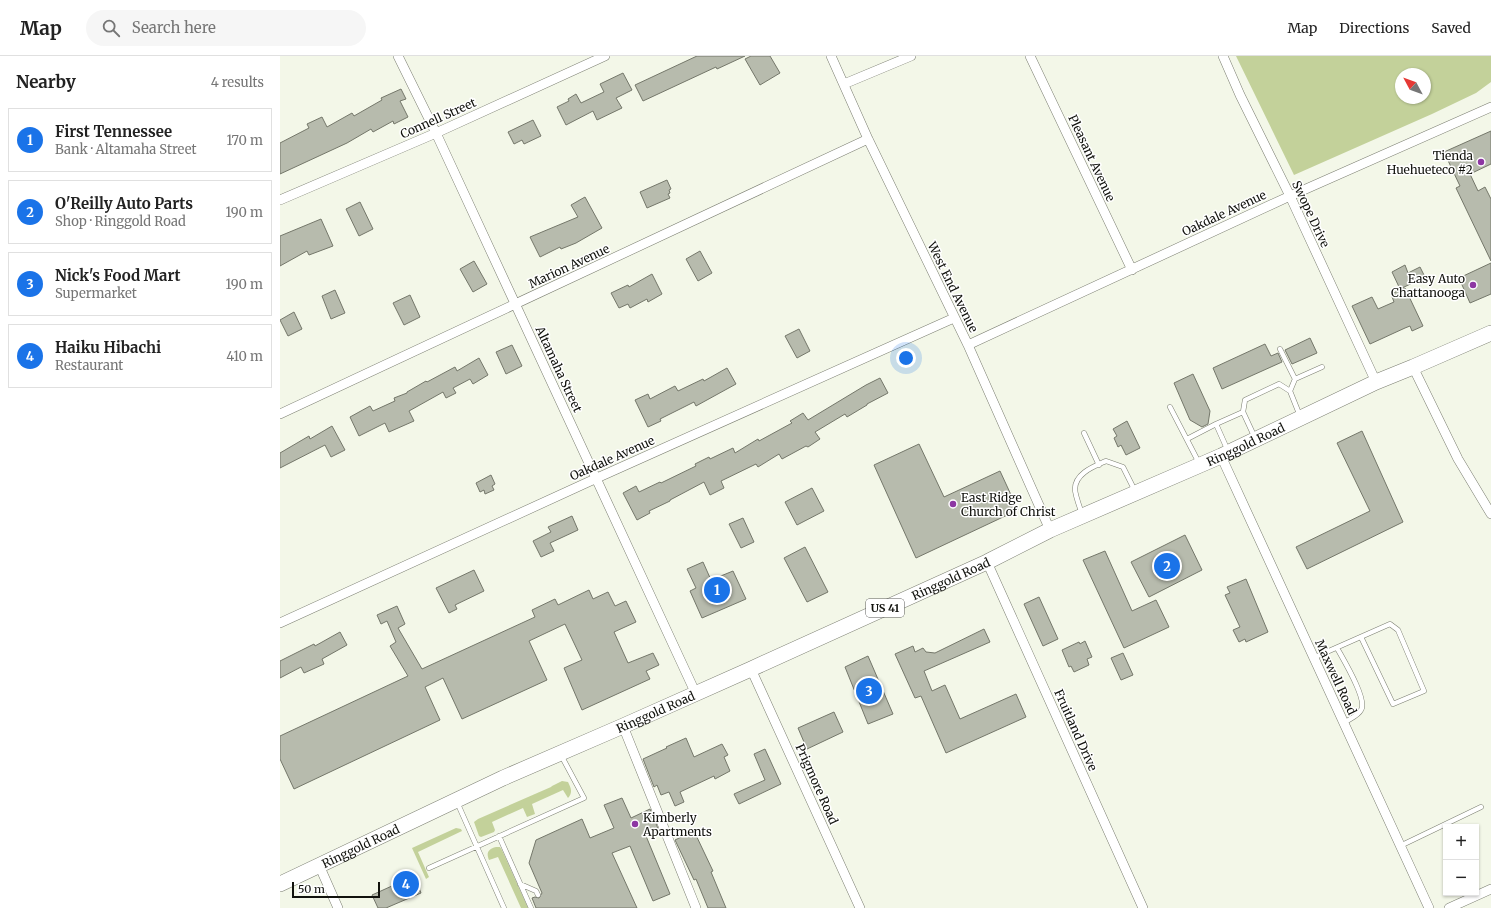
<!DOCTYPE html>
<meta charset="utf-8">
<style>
:root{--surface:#fff;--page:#f6f6f6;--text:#222;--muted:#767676;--line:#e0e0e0;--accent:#1a73e8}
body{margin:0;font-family:Merriweather,serif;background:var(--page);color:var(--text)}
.controls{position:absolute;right:12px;bottom:12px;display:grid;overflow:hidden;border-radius:0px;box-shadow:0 1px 3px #0004}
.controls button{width:36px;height:36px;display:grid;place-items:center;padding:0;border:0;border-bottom:1px solid var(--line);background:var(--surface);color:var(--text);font:20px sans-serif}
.compass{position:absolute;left:1115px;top:12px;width:36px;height:36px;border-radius:50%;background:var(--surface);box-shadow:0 1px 3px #0004;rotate:311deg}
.scale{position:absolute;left:12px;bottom:10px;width:88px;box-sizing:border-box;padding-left:4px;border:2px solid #11120d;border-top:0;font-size:11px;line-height:14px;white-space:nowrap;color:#11120d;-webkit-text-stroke:3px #fff;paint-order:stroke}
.you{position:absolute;left:626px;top:302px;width:14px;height:14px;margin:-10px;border:3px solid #fff;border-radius:50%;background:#1a73e8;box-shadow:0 0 0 6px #1a73e833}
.badge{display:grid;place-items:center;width:26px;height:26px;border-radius:50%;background:var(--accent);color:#fff;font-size:13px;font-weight:700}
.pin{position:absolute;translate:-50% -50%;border:2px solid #fff;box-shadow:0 1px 4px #0006}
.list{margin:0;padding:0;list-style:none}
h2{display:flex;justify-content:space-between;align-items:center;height:52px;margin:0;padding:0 16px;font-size:17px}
h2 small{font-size:13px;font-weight:400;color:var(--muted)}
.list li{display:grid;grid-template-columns:26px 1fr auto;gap:12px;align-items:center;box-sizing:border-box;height:64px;margin:0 8px 8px;padding:0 8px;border:1px solid var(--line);border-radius:0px}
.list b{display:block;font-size:15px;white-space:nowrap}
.list p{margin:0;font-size:13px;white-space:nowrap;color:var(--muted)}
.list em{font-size:13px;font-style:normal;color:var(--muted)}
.icon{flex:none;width:22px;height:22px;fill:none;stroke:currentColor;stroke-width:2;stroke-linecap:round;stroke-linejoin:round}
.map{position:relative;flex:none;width:1211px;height:852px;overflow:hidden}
header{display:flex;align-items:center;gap:24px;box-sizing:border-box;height:56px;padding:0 20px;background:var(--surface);border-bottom:1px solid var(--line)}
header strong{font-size:19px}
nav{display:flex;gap:22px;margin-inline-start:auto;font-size:14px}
.search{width:280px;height:36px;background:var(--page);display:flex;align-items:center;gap:10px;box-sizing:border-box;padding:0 14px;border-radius:22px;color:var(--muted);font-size:15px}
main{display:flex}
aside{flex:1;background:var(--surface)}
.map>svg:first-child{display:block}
</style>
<header>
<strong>Map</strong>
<div class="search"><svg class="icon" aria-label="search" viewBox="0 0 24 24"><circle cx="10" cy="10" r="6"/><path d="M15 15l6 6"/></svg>Search here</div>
<nav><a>Map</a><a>Directions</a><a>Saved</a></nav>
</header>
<main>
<aside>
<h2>Nearby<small>4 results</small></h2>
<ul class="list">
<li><span class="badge">1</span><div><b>First Tennessee</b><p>Bank · Altamaha Street</p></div><em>170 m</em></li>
<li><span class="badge">2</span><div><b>O'Reilly Auto Parts</b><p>Shop · Ringgold Road</p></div><em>190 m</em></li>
<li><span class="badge">3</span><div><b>Nick's Food Mart</b><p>Supermarket</p></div><em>190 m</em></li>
<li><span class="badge">4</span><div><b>Haiku Hibachi</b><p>Restaurant</p></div><em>410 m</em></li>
</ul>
</aside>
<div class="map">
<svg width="1211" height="852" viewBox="0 0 1211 852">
<rect width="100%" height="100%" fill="#f3f7e8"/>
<path fill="#c3d19a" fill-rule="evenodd" d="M956 0H1211V26L1196 37 1152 58 1014 119ZM1121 18H1145V42H1121Z
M282 725 288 726C291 732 293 736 288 742L283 734 252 748 255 758 247 761 243 752 212 766 215 774 214 776 201 781 199 780 194 766 198 763 271 731 272 730Z
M176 772 181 773 182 775 138 796 149 821 146 823 132 792Z
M216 791H220L222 794 248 852H241L218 801 209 804C206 797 208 793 216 791Z"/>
<path fill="#b7bbad" stroke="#74776a" d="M417 0H465L437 13 436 11 363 45 355 29Z
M471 0H490L500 17 480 29 465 3Z
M343 17 352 34 336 42 342 52 317 64 313 55 286 69 277 51 289 45 288 43 296 38 301 47 324 36 320 28Z
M121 33 126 43 120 45 128 61 114 68 113 65 93 76 91 73 67 87 0 118V87L29 72 27 68 42 61 47 71 72 57 74 60 102 44 101 42Z
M253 64 261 80 244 88 242 84 234 88 228 76Z
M1211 75V108L1190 118 1198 135 1205 131 1211 143V205L1176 132 1180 130 1164 96Z
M387 124 391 133 389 134 390 137 388 138 390 142 367 152 360 136Z
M305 141 322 172 296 187 281 193 280 191 260 201 250 181 298 161 291 149Z
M80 146 93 173 79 180 66 153Z
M41 163 53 190 29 199 27 195 0 210V180Z
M420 195 432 217 418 225 406 203Z
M194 205 207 228 193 236 180 213Z
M1211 207V238L1190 247 1179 222Z
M1125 209 1128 217 1140 211 1145 221 1120 233 1112 216Z
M372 218 382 238 368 246 367 243 350 252 348 248 339 252 331 237 348 229 349 231Z
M1125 232 1143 270 1132 275 1130 270 1125 272 1090 288 1072 250 1092 241 1098 253 1114 246 1111 238Z
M55 234 65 257 51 263 42 240Z
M130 239 140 261 124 269 113 247Z
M14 256 22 273 8 280 0 264Z
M519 273 530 295 517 302 505 280Z
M1030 282 1037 297 1012 308 1005 294Z
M985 288 991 300 998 297 1002 306 942 333 933 312Z
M232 289 242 310 226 318 216 296Z
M199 302 208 319 193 328 190 323 173 332 176 337 166 342 163 336 129 355 134 365 109 376 105 367 79 380 70 361 90 350 93 355 115 345 114 342 127 337V336L146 325 147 326 175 311 177 315Z
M447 312 456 328 416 350 414 346 380 363 381 365 368 371 355 344 368 338 370 343 395 330 398 335 423 323 424 325Z
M913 318 930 355 928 368 922 371 910 364 894 327Z
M600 322 608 337 587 348V349L567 361 565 358 535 376 540 383 528 391 526 390 502 403 499 398 478 411 476 408 441 425 444 432 430 439 424 426 390 444V445L369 455 370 457 357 464 343 437 356 430 359 436 380 426 381 427 416 410 415 408 429 401 430 403 453 392 455 397 478 383 479 385 512 367 510 365 523 357 528 364 586 329Z
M847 365 860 392 846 399 841 389 838 391 834 382 837 380 833 373Z
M52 370 65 394 51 401 45 389 0 412V397L29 380 30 383Z
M1082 375 1123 466 1027 513 1016 491 1090 455 1057 387Z
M639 388 664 441 720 415 738 454 636 502 594 409Z
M211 419 215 428 212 430 214 434 205 438 204 434 200 436 196 427Z
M532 432 544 455 517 469 505 446Z
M292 460 298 474 270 487 274 495 261 501 253 485 271 476 268 471Z
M463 462 474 486 461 492 449 468Z
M905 479 922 514 869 541 851 506Z
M525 491 548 536 527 546 504 502Z
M825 495 852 555 876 544 889 571 844 592 803 504Z
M423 506 431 524 453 515 466 543 422 562 410 535 416 532 407 513Z
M194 514 204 535 175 549 177 553 169 557 156 532Z
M966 523 988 576 966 586 965 583 959 586 953 574 960 571 945 539 950 537 947 531Z
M309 534 313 543 328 536 335 550 346 545 356 566 334 576 348 607 373 597 379 609 366 615 370 623 302 654 284 612 302 604 285 568 249 585 267 624 182 663 163 622 145 631 160 664 14 733 0 703V680L128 620 110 590 116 586 107 565 101 568 97 559 117 550 125 568 118 572 142 613 255 561 252 554 275 543 278 549Z
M759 541 778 583 763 590 744 548Z
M704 573 710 586 644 615 652 635 665 629 680 663 736 638 746 661 666 697 641 640 635 642 615 598 633 590 635 596 643 592 646 596 655 597Z
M60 576 67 589 42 603 44 608 24 617 21 611 0 622V605L34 588 35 590Z
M805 585 812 601 807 603 809 609 794 616 791 610 789 611 782 594 799 586 800 588Z
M843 597 853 619 841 624 831 602Z
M588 600 613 658 588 668 565 611Z
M554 656 563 676 527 693 518 672Z
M406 682 414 701 442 688 448 699 444 701 450 715 435 723 434 720 400 736 404 746 395 750 389 736 381 739 377 729 374 731 363 703 387 692 386 691Z
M485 693 501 728 459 748 454 738 485 724 474 698Z
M342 742 351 762 370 753 379 775 366 780 390 838 373 845 350 790 332 797 357 852H256L252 842 255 841 259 842 262 837 249 807 256 784 302 763 310 782 334 772 324 749Z
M414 775 433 815 431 816 446 852H428L416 823 414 824 395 784Z
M134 820 141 837 106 852H98L92 839Z"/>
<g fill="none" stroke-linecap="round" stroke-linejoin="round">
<g stroke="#7b7e71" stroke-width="5.5">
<path id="service" d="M1000 293 1015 323
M1010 335 1015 323 1042 311
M890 351 919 407
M963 356 965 344 999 328 1010 335 1020 360
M936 368 963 356 975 382
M804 377 819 409
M907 383 936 368 948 395
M802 458C800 452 795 439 795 433 795 417 815 410 826 405L843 411 855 435
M1057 592C1063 603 1088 644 1081 654 1078 660 1069 663 1064 667
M1033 602 1110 568 1118 574 1144 635 1113 648 1081 581
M177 746 224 852
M219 780 251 852
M1120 790 1201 751
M149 812 304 742 281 699
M240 828 256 835 258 839"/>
</g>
<g stroke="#7b7e71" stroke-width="10">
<path id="minor" d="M118 0 156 77 416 638
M551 0 588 83 688 289 770 474
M750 0 852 214
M943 0 960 39 1010 140 1096 326
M564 28 631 0
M0 144 156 77 325 0
M688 289 1010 140 1211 51
M1133 311 1178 403 1211 458
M0 358 588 83
M941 400 1149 852
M707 506 863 852
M0 567 317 422 674 262
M471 613 580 852
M343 670 416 852
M39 809 58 852
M1169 852 1211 833"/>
</g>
<g stroke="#7b7e71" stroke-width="16">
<g id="primary">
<path id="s1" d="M0 828 223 722 343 670 471 613 707 506 770 474 941 400 1096 326 1133 311 1211 277"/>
</g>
</g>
<use href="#service" stroke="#fff" stroke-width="4.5"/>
<use href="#minor" stroke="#fff" stroke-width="9"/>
<use href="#primary" stroke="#fff" stroke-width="15"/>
</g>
<g fill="#8d36a3" stroke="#fff" stroke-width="1.5">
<circle cx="1201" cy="106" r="4"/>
<circle cx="1193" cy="229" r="4"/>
<circle cx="673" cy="448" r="4"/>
<circle cx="355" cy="768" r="4"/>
</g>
<g text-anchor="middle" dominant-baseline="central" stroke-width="3" stroke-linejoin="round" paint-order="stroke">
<rect fill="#fff" stroke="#585956" stroke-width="1" x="586" y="543" width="38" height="18" rx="3"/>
<g font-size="11" font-weight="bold" fill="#11120d">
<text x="605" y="552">US 41</text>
</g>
<g font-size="12" fill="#11120d" stroke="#fff">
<text transform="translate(158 62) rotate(-24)">Connell Street</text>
<text transform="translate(812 102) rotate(65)">Pleasant Avenue</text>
<text transform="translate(944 157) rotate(-25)">Oakdale Avenue</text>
<text transform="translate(1031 158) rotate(65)">Swope Drive</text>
<text transform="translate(289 210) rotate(-25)">Marion Avenue</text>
<text transform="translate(673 231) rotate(64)">West End Avenue</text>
<text transform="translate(279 313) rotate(65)">Altamaha Street</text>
<text stroke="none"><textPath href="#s1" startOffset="1061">Ringgold Road</textPath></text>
<text transform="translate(332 402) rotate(-24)">Oakdale Avenue</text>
<text stroke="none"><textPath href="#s1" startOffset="737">Ringgold Road</textPath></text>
<text transform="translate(1056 621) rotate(65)">Maxwell Road</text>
<text stroke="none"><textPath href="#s1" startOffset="413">Ringgold Road</textPath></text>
<text transform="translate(796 674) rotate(66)">Fruitland Drive</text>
<text transform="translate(537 728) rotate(66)">Prigmore Road</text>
<text stroke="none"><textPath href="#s1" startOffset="89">Ringgold Road</textPath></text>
</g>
<g font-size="12" fill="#11120d" stroke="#fff" text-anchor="end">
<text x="1193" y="99">Tienda<tspan x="1193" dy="14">Huehueteco #2</tspan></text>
<text x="1185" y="222">Easy Auto<tspan x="1185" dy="14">Chattanooga</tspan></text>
<text x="681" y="441" text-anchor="start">East Ridge<tspan x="681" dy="14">Church of Christ</tspan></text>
<text x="363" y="761" text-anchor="start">Kimberly<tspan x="363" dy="14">Apartments</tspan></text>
</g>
</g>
</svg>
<div class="controls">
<button>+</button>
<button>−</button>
</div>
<svg class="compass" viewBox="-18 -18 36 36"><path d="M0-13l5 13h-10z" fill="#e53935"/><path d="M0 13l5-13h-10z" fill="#767676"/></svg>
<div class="scale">50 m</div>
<div class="you"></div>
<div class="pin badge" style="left:437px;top:534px">1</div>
<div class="pin badge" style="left:887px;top:510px">2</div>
<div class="pin badge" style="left:589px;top:635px">3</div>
<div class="pin badge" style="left:126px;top:828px">4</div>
</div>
</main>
